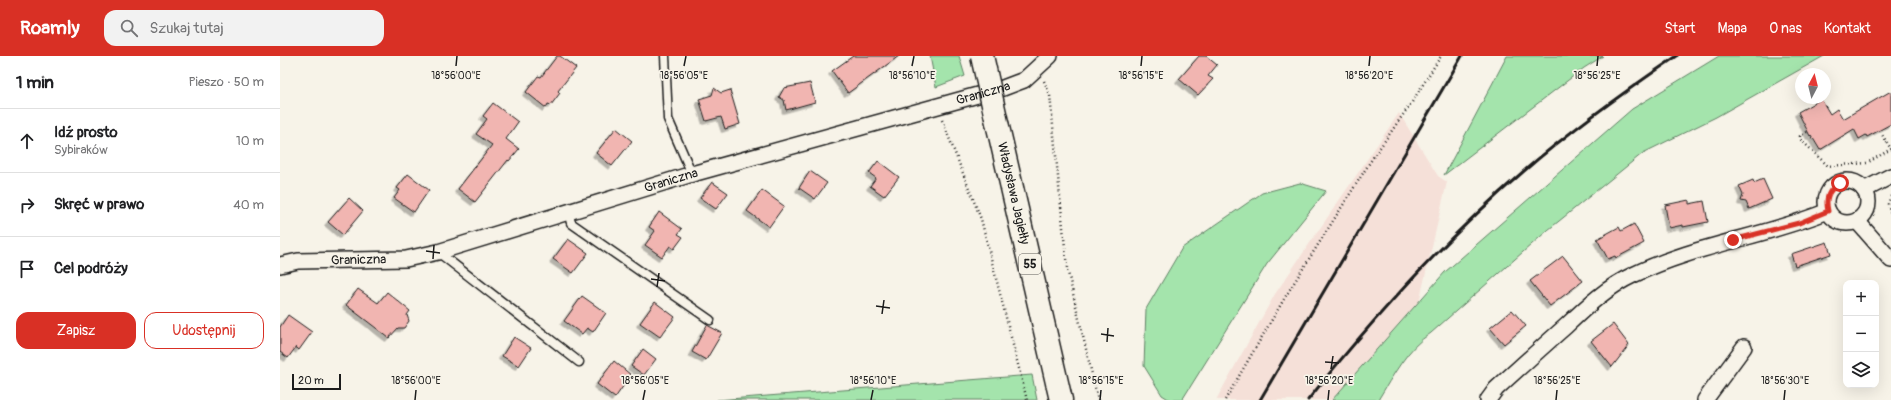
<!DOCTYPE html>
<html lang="pl">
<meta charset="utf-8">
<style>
:root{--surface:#fff;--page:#f2f2f2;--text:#202124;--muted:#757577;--line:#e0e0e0;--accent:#d93025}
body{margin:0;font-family:Pangolin,sans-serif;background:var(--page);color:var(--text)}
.controls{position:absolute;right:12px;bottom:12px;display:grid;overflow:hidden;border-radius:8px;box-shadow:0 4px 16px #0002}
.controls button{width:36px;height:36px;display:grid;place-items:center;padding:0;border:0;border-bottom:1px solid var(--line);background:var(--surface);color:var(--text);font:20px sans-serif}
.compass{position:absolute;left:1515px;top:12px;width:36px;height:36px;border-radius:50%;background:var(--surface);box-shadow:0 4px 16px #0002;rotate:7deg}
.scale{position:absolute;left:12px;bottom:10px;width:49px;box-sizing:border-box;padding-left:4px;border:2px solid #1c1c1c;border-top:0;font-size:11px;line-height:14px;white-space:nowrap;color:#1c1c1c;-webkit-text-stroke:3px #f7f3e8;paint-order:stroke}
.stop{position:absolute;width:12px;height:12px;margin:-9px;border:3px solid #d93025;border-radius:50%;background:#fff}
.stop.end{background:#d93025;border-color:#fff;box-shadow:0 1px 4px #0008}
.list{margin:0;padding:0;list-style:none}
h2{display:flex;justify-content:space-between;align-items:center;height:52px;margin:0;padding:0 16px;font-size:17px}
h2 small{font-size:13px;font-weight:400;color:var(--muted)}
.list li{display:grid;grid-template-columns:26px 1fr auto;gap:12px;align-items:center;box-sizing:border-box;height:64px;padding:0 16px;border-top:1px solid var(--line)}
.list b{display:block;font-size:15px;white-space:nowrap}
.list p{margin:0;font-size:13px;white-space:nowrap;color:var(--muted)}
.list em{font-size:13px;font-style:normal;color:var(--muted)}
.actions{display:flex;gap:8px;padding:12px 16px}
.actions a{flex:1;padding:9px 0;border:1px solid var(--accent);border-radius:12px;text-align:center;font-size:14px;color:var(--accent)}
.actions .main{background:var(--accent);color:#fff}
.icon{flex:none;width:22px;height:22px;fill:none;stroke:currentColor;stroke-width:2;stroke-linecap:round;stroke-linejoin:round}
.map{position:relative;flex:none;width:1611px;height:344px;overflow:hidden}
header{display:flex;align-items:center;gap:24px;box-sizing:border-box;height:56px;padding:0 20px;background:var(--accent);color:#fff}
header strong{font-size:19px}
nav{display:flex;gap:22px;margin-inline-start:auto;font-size:14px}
.search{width:280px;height:36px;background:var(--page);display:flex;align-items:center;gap:10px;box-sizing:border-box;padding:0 14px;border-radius:12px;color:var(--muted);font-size:15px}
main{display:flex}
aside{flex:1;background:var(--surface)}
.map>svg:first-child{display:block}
</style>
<header>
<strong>Roamly</strong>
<div class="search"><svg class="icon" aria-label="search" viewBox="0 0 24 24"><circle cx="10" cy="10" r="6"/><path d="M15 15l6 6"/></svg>Szukaj tutaj</div>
<nav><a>Start</a><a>Mapa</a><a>O nas</a><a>Kontakt</a></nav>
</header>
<main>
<aside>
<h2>1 min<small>Pieszo · 50 m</small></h2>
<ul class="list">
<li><svg class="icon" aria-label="ahead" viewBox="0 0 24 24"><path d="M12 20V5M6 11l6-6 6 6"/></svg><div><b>Idź prosto</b><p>Sybiraków</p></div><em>10 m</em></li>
<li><svg class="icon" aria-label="right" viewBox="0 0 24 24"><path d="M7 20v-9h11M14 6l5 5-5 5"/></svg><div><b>Skręć w prawo</b></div><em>40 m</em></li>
<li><svg class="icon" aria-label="arrive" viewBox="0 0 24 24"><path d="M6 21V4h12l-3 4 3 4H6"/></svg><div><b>Cel podróży</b></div></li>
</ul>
<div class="actions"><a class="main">Zapisz</a><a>Udostępnij</a></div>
</aside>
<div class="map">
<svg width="1611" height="344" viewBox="0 0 1611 344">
<defs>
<filter id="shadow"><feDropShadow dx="-3.5" dy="3.5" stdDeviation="0" flood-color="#0004"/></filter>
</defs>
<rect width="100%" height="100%" fill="#f7f3e8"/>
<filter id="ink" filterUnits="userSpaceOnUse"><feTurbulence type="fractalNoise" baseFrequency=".025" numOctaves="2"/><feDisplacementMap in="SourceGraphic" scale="8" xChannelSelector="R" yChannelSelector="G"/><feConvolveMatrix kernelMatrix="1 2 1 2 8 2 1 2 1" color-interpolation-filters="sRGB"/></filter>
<g filter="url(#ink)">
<path fill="#f5e0d8" d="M1119 57 1158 120 1167 126 1128 294 1079 344H936L995 238Z"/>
<path fill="#a4e4ac" stroke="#608064" d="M650 0H679L685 20 656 31Z
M1227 0H1323L1304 12 1164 119Z
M1439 0H1544L1436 61 1363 97 1268 174 1151 277C1127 292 1113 320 1098 344H1052L1165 216 1352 53Z
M1020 127 1046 135 987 208 902 344H890L882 339 864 310 866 253 902 192 982 137Z
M752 319 757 344H437Z"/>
<path fill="#f1b5b1" stroke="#1c1c1c" filter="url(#shadow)" d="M277 0H280L296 12 278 35 280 37 271 49 268 48 266 52 246 36 258 20 261 21Z
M573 0H619L568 37 552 15Z
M919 0H926L937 9 928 20 933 23 918 39 899 23Z
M530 27 535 46 506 54 504 44 499 41 504 32Z
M434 32 441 37 450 34 460 68 445 73 441 61 426 65 419 43 432 39Z
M1611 35V68L1587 81 1586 79 1579 83 1574 73 1540 94 1531 79 1530 80 1518 56 1541 43 1550 58 1557 53 1563 63Z
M213 47 238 66 226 83 239 93 229 105 228 104 195 146 178 133 212 89 196 78 207 63 203 60Z
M336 72 352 85 332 110 316 97Z
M598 105 619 121 604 140 590 130 596 122 589 117Z
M530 115 547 127 535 143 519 132Z
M128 118 149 134 134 156 114 142 120 134 117 132Z
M1483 123 1492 143 1469 153 1466 146 1461 145 1463 139 1459 130 1473 124 1474 127Z
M432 126 448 137 436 153 420 142Z
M482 134 504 150 489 171 467 155Z
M69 142 83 155 63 179 48 166Z
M1409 144V148L1424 145 1428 166 1403 171V169L1389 172 1385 149Z
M379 156 402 173 398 178 403 181 394 193 390 190 382 201 365 189 375 175 369 171Z
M1354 168 1364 187 1336 202 1335 200 1328 203 1317 183 1339 171 1341 175Z
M288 183 308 197 293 217 273 203Z
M1547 186 1551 198 1515 210 1511 198Z
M1283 200 1303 225 1270 250 1250 225Z
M78 233 98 247 107 236 130 255 127 259 129 265 124 272H118L109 282 66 249Z
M302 240 326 257 313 276 307 272 302 278 284 265Z
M375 246 395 261 380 281 360 267Z
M1232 254 1246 270 1224 288 1210 272Z
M8 259 32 276 19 294 16 291 8 302 0 296V271Z
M1333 268 1349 289 1332 311 1311 285Z
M427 269 442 277 426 304 412 296Z
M234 281 251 292 239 310 222 300Z
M363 293 376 303 364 319 351 310Z
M334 305 351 319 335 342 317 328Z"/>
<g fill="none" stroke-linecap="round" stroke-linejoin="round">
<g stroke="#1c1c1c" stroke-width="11">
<path id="lane" d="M385 0 388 63 412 118
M288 155 291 167 430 264
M158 196 299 306"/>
</g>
<g stroke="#1c1c1c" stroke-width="18">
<g id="street">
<circle cx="1567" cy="146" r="21"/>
<path d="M1584 134 1611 120"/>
<path d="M1577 165 1611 204"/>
<path id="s1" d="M0 209 18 205 126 203 158 196 412 118 723 32 744 24 770 0"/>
<path d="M1208 344 1216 333C1239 312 1262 291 1286 270 1306 251 1327 231 1353 219 1415 189 1484 181 1548 155"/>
<path d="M1425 344 1464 291"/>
</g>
</g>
<g stroke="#1c1c1c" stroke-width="25">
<g id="primary">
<path id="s2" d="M718 71 781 344"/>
</g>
</g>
<path stroke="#1c1c1c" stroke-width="2.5" stroke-dasharray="1 3" stroke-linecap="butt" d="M764 25 770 39 787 212 818 344
M662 64 701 163 747 344
M1527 76 1520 80V83L1548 110 1587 107 1611 93 1601 77
M1611 140 1608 148 1611 158
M945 344 1007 238 1092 103 1132 46 1161 0"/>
<use href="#lane" stroke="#f7f3e8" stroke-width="8"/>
<use href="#street" stroke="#f7f3e8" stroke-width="15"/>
<use href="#primary" stroke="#f7f3e8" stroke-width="22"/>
<path stroke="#1c1c1c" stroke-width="3" d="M980 344 1182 0
M1028 344C1094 261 1164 184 1244 115 1292 73 1344 36 1397 0"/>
<g stroke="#1c1c1c" stroke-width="25" stroke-linecap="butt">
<path id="primary-bridge" d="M702 0 718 71"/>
</g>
<use href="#primary-bridge" stroke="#f7f3e8" stroke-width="22"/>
</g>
</g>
<g fill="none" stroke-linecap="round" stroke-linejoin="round" filter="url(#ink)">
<path stroke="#d93025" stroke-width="5" d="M1453 184 1519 167 1548 155C1545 142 1548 134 1560 127"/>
</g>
<path fill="none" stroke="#1c1c1c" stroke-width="1.5" d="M176 10 177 0M404 10 406 0M632 10 634 0M861 10 862 0M1089 10 1090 0M1317 10 1318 0M146 195 160 197M153 203 154 189M371 223 385 225M377 231 379 217M596 250 610 252M602 258 604 244M821 278 834 280M827 286 828 272M1045 306 1059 307M1051 313 1053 300M135 344 136 334M363 344 365 334M591 344 593 334M820 344 821 334M1048 344 1049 334M1276 344 1277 334M1504 344 1505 334"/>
<g text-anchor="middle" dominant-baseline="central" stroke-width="3.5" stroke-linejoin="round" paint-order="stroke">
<rect fill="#f7f3e8" stroke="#5e5c59" stroke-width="1" x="739" y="198" width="22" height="20" rx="3"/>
<g font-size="12" font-weight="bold" fill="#1c1c1c">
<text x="750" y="208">55</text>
</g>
<g font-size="13" fill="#1c1c1c" stroke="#f7f3e8">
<text stroke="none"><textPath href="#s1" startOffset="727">Graniczna</textPath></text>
<text stroke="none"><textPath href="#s1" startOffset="403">Graniczna</textPath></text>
<text stroke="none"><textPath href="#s2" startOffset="68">Władysława Jagiełły</textPath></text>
<text stroke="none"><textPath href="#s1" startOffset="79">Graniczna</textPath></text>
</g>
</g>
<g font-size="10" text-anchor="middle" fill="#1c1c1c" stroke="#f7f3e8" stroke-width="3.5" stroke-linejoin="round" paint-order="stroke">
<text x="632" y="23">18°56'10"E</text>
<text x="861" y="23">18°56'15"E</text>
<text x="1089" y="23">18°56'20"E</text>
<text x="1317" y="23">18°56'25"E</text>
<text x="176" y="23">18°56'00"E</text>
<text x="404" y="23">18°56'05"E</text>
<text x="136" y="328">18°56'00"E</text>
<text x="365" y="328">18°56'05"E</text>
<text x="593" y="328">18°56'10"E</text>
<text x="821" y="328">18°56'15"E</text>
<text x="1049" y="328">18°56'20"E</text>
<text x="1277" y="328">18°56'25"E</text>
<text x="1505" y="328">18°56'30"E</text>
</g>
</svg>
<div class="controls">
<button>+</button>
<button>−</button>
<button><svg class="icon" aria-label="layers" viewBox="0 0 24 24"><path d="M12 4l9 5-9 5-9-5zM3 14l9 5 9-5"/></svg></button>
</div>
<svg class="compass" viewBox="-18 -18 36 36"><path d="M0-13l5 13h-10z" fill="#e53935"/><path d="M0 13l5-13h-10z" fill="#757577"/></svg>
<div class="scale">20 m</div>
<div class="stop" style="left:1560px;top:127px"></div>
<div class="stop end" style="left:1453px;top:184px"></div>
</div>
</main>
